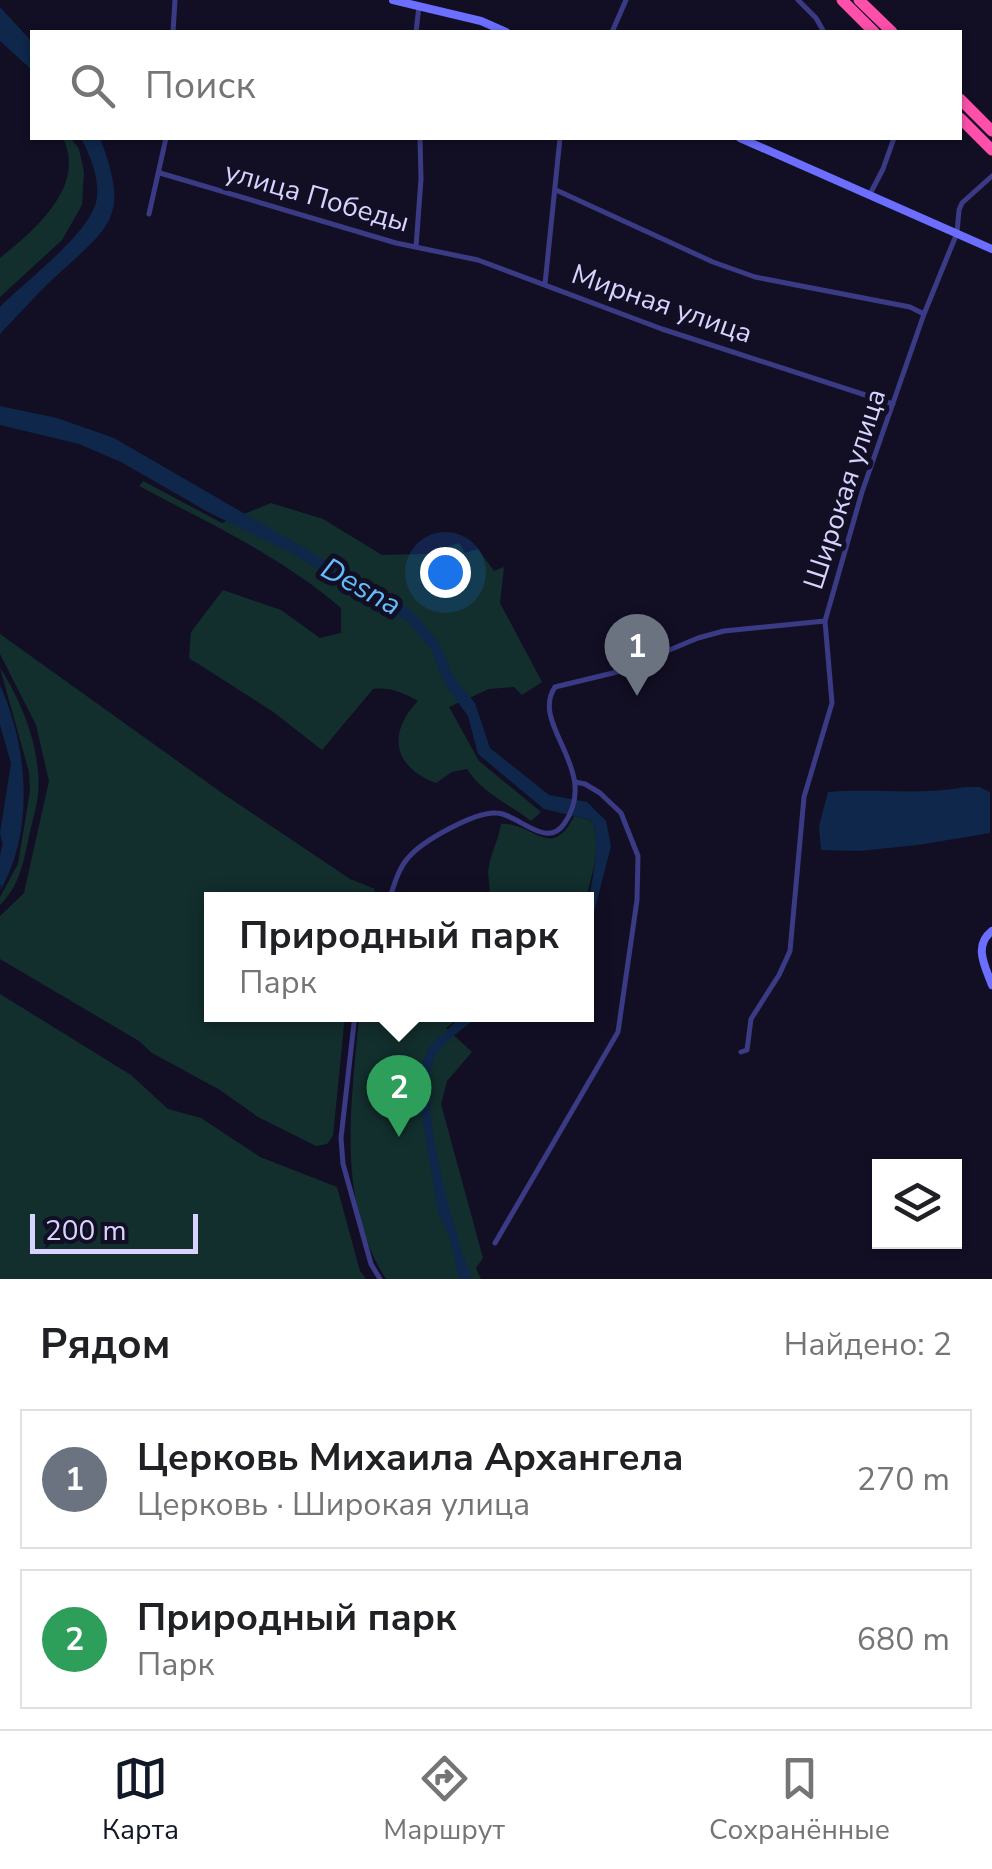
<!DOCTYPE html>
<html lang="ru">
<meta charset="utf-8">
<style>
:root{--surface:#fff;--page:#f6f6f6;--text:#202124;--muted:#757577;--line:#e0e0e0;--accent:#111827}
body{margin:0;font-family:"Nunito Sans",sans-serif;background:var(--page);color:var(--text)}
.controls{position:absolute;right:30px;bottom:30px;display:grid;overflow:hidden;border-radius:0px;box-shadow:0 2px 8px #0004}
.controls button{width:90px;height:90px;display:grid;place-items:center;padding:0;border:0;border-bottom:2px solid var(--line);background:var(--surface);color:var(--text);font:50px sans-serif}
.scale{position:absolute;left:30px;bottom:25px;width:168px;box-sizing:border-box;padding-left:10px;border:5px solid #d6d3ff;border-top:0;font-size:28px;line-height:35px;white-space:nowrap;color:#d6d3ff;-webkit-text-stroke:8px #120f25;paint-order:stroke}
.you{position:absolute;left:445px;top:572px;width:35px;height:35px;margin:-25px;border:8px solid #fff;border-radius:50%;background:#1a73e8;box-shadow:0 0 0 15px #1a73e833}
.badge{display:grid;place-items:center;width:65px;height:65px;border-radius:50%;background:var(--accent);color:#fff;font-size:32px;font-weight:700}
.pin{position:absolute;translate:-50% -82px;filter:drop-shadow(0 2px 5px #0008)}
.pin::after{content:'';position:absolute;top:52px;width:35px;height:30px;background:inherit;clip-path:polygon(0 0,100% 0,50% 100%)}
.popup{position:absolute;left:204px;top:892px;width:390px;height:130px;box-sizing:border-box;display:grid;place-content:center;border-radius:0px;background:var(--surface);filter:drop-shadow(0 2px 8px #0005);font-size:32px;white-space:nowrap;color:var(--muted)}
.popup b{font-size:38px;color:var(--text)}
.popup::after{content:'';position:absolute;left:50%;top:100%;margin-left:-20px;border:20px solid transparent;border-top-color:var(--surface)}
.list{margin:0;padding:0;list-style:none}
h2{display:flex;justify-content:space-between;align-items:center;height:130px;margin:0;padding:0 40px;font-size:42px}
h2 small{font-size:32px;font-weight:400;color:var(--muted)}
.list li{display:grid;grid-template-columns:65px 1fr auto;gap:30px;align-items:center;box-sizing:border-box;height:140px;margin:0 20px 20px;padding:0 20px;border:2px solid var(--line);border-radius:0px}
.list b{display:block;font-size:38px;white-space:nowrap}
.list p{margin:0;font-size:32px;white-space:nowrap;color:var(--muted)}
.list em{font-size:32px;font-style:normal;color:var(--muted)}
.icon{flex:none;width:55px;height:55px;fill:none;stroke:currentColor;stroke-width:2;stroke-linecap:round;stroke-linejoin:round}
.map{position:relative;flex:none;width:992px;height:1279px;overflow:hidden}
.search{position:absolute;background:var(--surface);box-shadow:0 2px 8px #0004;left:30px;right:30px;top:30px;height:110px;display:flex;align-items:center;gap:25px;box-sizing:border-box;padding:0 35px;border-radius:0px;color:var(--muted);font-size:38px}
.sheet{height:450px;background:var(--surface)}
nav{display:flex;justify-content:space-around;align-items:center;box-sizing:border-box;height:140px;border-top:2px solid var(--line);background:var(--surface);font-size:28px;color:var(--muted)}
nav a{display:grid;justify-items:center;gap:5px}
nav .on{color:var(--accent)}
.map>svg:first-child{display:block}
</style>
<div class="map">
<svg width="992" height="1279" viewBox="0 0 992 1279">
<rect width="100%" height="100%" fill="#120f25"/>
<path fill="#122f2d" d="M63 138H71L79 149 84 172 82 205 62 240 0 297V258C33 231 87 187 63 138Z
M143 481 222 523 271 503 323 519 382 555 427 554 459 543 465 553 478 549 494 571 504 567 500 603 542 682 522 695 514 687 489 689 449 707 479 761 541 812 531 821C508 803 482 793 467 769L452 772 436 783C393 767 387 733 418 701 403 693 391 687 373 689L322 750 272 711 189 658 191 632 223 590 281 610 320 638 341 633V608C281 556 208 523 139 486Z
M0 634 222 793 350 879 375 889 372 899 212 900V1014L345 1015 333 1136 327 1144 316 1146 258 1117 220 1090 152 1053 139 1041 0 959V916L24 893 49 781 36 725 0 654Z
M0 668C23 703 42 752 38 795 36 810 31 826 28 841 23 865 18 888 0 905V897L18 864 30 791 29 772Z
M574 816 591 820C603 846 592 872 586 899L487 900C493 887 486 878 489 866 491 852 499 839 501 824 531 821 552 863 574 816Z
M0 994 131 1075 168 1109 201 1118 260 1157 337 1187 360 1271 366 1279H0Z
M359 1015H403L435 1021 429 1015H463L446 1028 472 1052 447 1081 441 1104 483 1258 476 1268 481 1279H386C335 1199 352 1103 359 1015Z"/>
<path fill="#0e274a" d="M0 7 32 42V70L0 41Z
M81 138H100C130 217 112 225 55 277 36 295 18 315 0 334V307C25 281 94 231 97 197 99 177 90 155 81 138Z
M0 406 57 418 114 438 411 610 439 642 453 676 475 703 490 748 549 795 587 802 606 821 611 846 593 916 587 927C586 891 605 849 591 820L544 809 478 754 468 716 444 683 431 649 408 622 293 554 208 512 121 462 79 444 0 425Z
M0 685C28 747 35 831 0 891L6 859 0 833 11 763 0 725Z
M965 787H979L990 792V833L918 845 859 851 821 850 819 826 828 792C874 788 918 796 965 787Z
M463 1015H481C465 1027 446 1039 435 1057 414 1094 456 1239 472 1279H459L449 1235 438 1214 416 1077 429 1047Z"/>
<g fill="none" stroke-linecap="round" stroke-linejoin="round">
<path stroke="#0e274a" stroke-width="10" d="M0 880 7 847"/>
<path stroke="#3a3b84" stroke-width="5" d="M798 0 816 18 824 32
M173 32 175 0
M416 32 419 6
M612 32 626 0
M160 173 396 243 478 260 662 329 893 404
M556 190 713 262 755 277 910 307 924 314
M870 194 883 169 894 138
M149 214 166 138
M416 247 421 179 420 138
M545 284 560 138
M389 900C394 886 398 869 408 858 422 841 474 812 496 813 517 813 546 850 564 824 602 770 529 725 555 687L617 672 698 638 724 631 825 621 862 492 924 314 957 233 959 210 962 203 992 176
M355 1014 341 1138 343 1164 371 1264 380 1279
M741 1052 747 1050 751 1019 779 975 790 951 804 797 832 703 825 621
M495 1243 618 1032 637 900 638 856 621 813 600 793 585 784 575 782"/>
<path stroke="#6b6efe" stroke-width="8" d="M393 0 481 21 506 32
M740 138 992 249
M992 931C973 946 985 966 992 985"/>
<path stroke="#fe4fab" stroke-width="11" d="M842 0 874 32
M859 0 892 32
M960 99 992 131
M960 118 992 150"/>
</g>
<g text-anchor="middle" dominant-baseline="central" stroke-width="10" stroke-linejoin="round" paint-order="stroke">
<g font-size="28" fill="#d6d3ff" stroke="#120f25">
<text transform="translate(317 197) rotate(16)">улица Победы</text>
<text transform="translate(662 304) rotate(19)">Мирная улица</text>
<text transform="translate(845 489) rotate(-72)">Широкая улица</text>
</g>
<g font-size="30" font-style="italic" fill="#62bdfe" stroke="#120f25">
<text transform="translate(361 587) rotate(29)">Desna</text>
</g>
</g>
</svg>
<div class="controls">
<button><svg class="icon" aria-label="layers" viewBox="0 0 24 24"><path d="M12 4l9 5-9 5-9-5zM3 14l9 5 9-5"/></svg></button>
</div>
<div class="scale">200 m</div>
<div class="you"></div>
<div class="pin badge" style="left:637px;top:696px;background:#6b7280">1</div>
<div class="pin badge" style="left:399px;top:1137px;background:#2e9e5b">2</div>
<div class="popup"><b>Природный парк</b>Парк</div>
<div class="search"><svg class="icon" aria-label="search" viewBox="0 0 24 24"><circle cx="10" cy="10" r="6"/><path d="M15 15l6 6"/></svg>Поиск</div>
</div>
<section class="sheet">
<h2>Рядом<small>Найдено: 2</small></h2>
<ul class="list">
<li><span class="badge" style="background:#6b7280">1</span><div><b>Церковь Михаила Архангела</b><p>Церковь · Широкая улица</p></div><em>270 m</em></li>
<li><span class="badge" style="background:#2e9e5b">2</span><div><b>Природный парк</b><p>Парк</p></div><em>680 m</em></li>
</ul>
</section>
<nav>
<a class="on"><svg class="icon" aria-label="map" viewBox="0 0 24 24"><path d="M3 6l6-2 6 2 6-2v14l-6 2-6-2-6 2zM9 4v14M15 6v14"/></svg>Карта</a>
<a><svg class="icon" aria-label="directions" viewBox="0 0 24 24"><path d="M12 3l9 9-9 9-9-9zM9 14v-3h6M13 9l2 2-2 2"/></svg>Маршрут</a>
<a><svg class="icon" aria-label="saved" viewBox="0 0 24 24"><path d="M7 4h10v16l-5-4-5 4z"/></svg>Сохранённые</a>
</nav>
